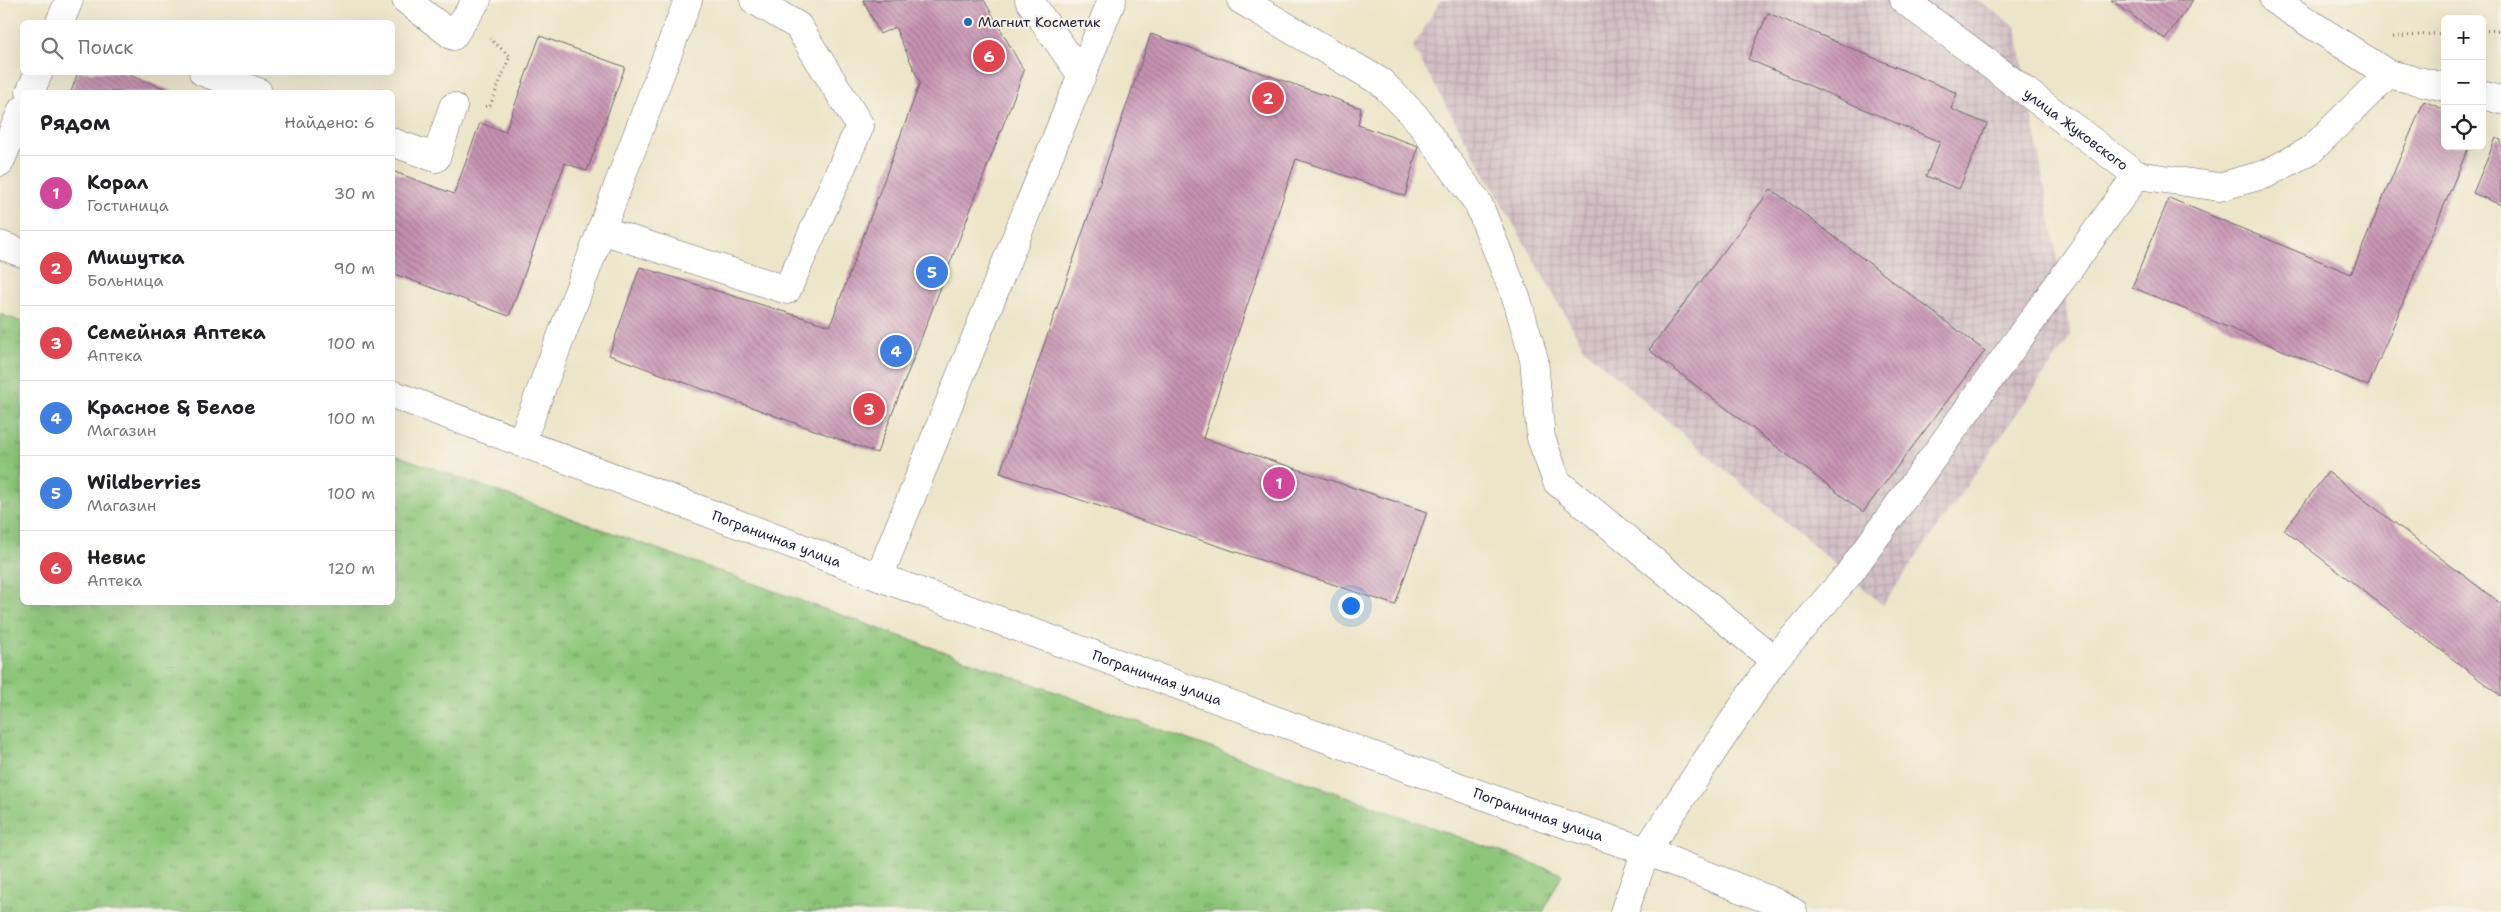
<!DOCTYPE html>
<html lang="ru">
<meta charset="utf-8">
<style>
:root{--surface:#fff;--page:#f6f6f6;--text:#202124;--muted:#757577;--line:#e0e0e0;--accent:#0b8043}
body{margin:0;font-family:"Shantell Sans",sans-serif;background:var(--page);color:var(--text)}
.controls{position:absolute;right:15px;top:15px;display:grid;overflow:hidden;border-radius:8px;box-shadow:0 5px 20px #0002}
.controls button{width:45px;height:45px;display:grid;place-items:center;padding:0;border:0;border-bottom:1px solid var(--line);background:var(--surface);color:var(--text);font:25px sans-serif}
.you{position:absolute;left:1350px;top:605px;width:18px;height:18px;margin:-12px;border:4px solid #fff;border-radius:50%;background:#1a73e8;box-shadow:0 0 0 8px #1a73e833}
.badge{display:grid;place-items:center;width:32px;height:32px;border-radius:50%;background:var(--accent);color:#fff;font-size:16px;font-weight:700}
.pin{position:absolute;translate:-50% -50%;border:2px solid #fff;box-shadow:0 1px 5px #0006}
.list{margin:0;padding:0;list-style:none}
h2{display:flex;justify-content:space-between;align-items:center;height:65px;margin:0;padding:0 20px;font-size:21px}
h2 small{font-size:16px;font-weight:400;color:var(--muted)}
.list li{display:grid;grid-template-columns:32px 1fr auto;gap:15px;align-items:center;box-sizing:border-box;height:75px;padding:0 20px;border-top:1px solid var(--line)}
.list b{display:block;font-size:19px;white-space:nowrap}
.list p{margin:0;font-size:16px;white-space:nowrap;color:var(--muted)}
.list em{font-size:16px;font-style:normal;color:var(--muted)}
.icon{flex:none;width:28px;height:28px;fill:none;stroke:currentColor;stroke-width:2;stroke-linecap:round;stroke-linejoin:round}
.map{position:relative;flex:none;width:2501px;height:912px;overflow:hidden}
.search{position:absolute;background:var(--surface);box-shadow:0 5px 20px #0002;left:20px;top:20px;width:375px;height:55px;display:flex;align-items:center;gap:12px;box-sizing:border-box;padding:0 18px;border-radius:8px;color:var(--muted);font-size:19px}
.panel{position:absolute;background:var(--surface);box-shadow:0 5px 20px #0002;left:20px;top:90px;width:375px;height:515px;border-radius:8px}
.map>svg:first-child{display:block}
</style>
<div class="map">
<svg width="2501" height="912" viewBox="0 0 2501 912">
<defs>
<pattern id="industrial-grid" width="8" height="8" patternUnits="userSpaceOnUse" patternTransform="scale(1.25)"><rect width="8" height="8" fill="#d2bec5"/><path d="M0 4h8M4 0v8" fill="none" stroke="#b4a3aa"/></pattern>
<pattern id="grass-tufts" width="24" height="20" patternUnits="userSpaceOnUse" patternTransform="scale(1.25)"><rect width="24" height="20" fill="#8dc679"/><path d="M3 7l-1-3M5 7V3M7 7l1-3M15 17l-1-3M17 17v-4M19 17l1-3" fill="none" stroke="#73a064"/></pattern>
<pattern id="building-back-hatch" width="6" height="6" patternUnits="userSpaceOnUse" patternTransform="scale(1.25)"><rect width="6" height="6" fill="#c793b3"/><path d="M-1 5l2 2M0 0l6 6M5-1l2 2" fill="none" stroke="#a17893"/></pattern>
</defs>
<rect width="100%" height="100%" fill="#f7f3e8"/>
<filter id="ink" filterUnits="userSpaceOnUse"><feTurbulence type="fractalNoise" baseFrequency=".02" numOctaves="2"/><feDisplacementMap in="SourceGraphic" scale="10" xChannelSelector="R" yChannelSelector="G"/><feConvolveMatrix kernelMatrix="1 2 1 2 8 2 1 2 1" color-interpolation-filters="sRGB"/></filter>
<filter id="wash" filterUnits="userSpaceOnUse"><feTurbulence type="fractalNoise" baseFrequency=".0096" numOctaves="4" result="noise"/><feDisplacementMap in="SourceGraphic" scale="20" xChannelSelector="R" yChannelSelector="G"/><feGaussianBlur stdDeviation="1.12" result="paint"/><feColorMatrix in="noise" values="0 0 0 0 0 0 0 0 0 0 0 0 0 0 0 0 0 1.4 0 .05"/><feComposite in="paint" operator="in"/></filter>
<g filter="url(#wash)">
<rect width="100%" height="100%" fill="#ede5c8"/>
<path fill="url(#industrial-grid)" d="M1441 0H1978L2016 27 2071 336 1883 605 1585 350 1413 47Z"/>
<path fill="url(#grass-tufts)" stroke="#58745a" d="M0 314 22 322V602H392L393 454 1562 874 1543 912H0Z"/>
<g id="blocks">
<path fill="url(#building-back-hatch)" d="M863 0H984L1024 71 877 453 609 355 640 267 830 326 920 83 895 27 880 34Z
M2111 0H2193L2165 39Z
M1768 13 1957 93 1951 109 1987 124 1959 189 1926 176 1940 142 1748 59Z
M1151 34 1361 108 1358 125 1418 146 1405 196 1296 159 1203 438 1427 512 1395 605 1000 473Z
M540 36 625 67 587 171 565 163 509 316 392 273V171L454 194 480 123 505 132Z
M78 72H121L175 92H71Z
M2424 101 2445 110V146H2469L2368 386 2132 287 2169 198 2351 274Z
M2496 138 2501 140V205L2473 193Z
M1771 189 1985 351 1863 512 1649 350Z
M2328 472 2501 604V696L2284 530Z"/>
</g>
</g>
<g filter="url(#ink)">
<use href="#blocks" fill-opacity="0" stroke="#69666c" stroke-width="1"/>
<g fill="none" stroke-linecap="round" stroke-linejoin="round">
<g stroke="#69666c" stroke-width="29">
<g id="minor">
<path d="M406 0 453 36 477 0"/>
<path d="M1029 0 1082 76"/>
<path d="M1241 0 1381 82 1415 116 1478 203 1517 300 1534 359 1541 438 1557 482 1774 660"/>
<path id="s1" d="M1904 0 2137 175 2219 187 2266 174 2311 150 2388 74 2445 87"/>
<path d="M2274 0 2388 74"/>
<path d="M60 22 69 0"/>
<path d="M203 72 258 92"/>
<path d="M30 92 39 72"/>
<path d="M2482 95 2501 100"/>
<path d="M392 142 436 158 453 107"/>
<path d="M0 162 22 110"/>
<path d="M601 230 787 290 860 126 798 26 754 0"/>
<path d="M0 245 22 253"/>
<path id="s2" d="M392 394 879 577 1529 812 1646 851 1782 905 1793 912"/>
<path d="M521 443 688 0"/>
<path d="M879 577 1112 0"/>
<path d="M1624 912 1646 851 1774 660 1848 575 2137 175"/>
</g>
</g>
<path stroke="#69666c" stroke-width="3" stroke-dasharray="1 4" stroke-linecap="butt" d="M2482 31 2501 30
M2393 37 2445 33
M485 106H490L510 56 490 39"/>
<use href="#minor" stroke="#fff" stroke-width="28"/>
</g>
</g>
<circle fill="#1f6fb2" stroke="#f7f3e8" stroke-width="2" cx="968" cy="22" r="5"/>
<g text-anchor="middle" dominant-baseline="central" stroke-width="4" stroke-linejoin="round" paint-order="stroke">
<g font-size="14" fill="#22223b" stroke="#f7f3e8" text-anchor="start">
<text x="978" y="22">Магнит Косметик</text>
</g>
<g font-size="14" fill="#22223b" stroke="#f7f3e8">
<text stroke="none"><textPath href="#s1" startOffset="215">улица Жуковского</textPath></text>
<text stroke="none"><textPath href="#s2" startOffset="411">Пограничная улица</textPath></text>
<text stroke="none"><textPath href="#s2" startOffset="816">Пограничная улица</textPath></text>
<text stroke="none"><textPath href="#s2" startOffset="1221">Пограничная улица</textPath></text>
</g>
</g>
</svg>
<div class="controls">
<button>+</button>
<button>−</button>
<button><svg class="icon" aria-label="locate" viewBox="0 0 24 24"><circle cx="12" cy="12" r="6"/><path d="M12 2v4M12 18v4M2 12h4M18 12h4"/></svg></button>
</div>
<div class="you"></div>
<div class="pin badge" style="left:1279px;top:483px;background:#d1479c">1</div>
<div class="pin badge" style="left:1268px;top:98px;background:#e0444e">2</div>
<div class="pin badge" style="left:869px;top:409px;background:#e0444e">3</div>
<div class="pin badge" style="left:896px;top:351px;background:#3f7fe0">4</div>
<div class="pin badge" style="left:932px;top:272px;background:#3f7fe0">5</div>
<div class="pin badge" style="left:989px;top:56px;background:#e0444e">6</div>
<div class="search"><svg class="icon" aria-label="search" viewBox="0 0 24 24"><circle cx="10" cy="10" r="6"/><path d="M15 15l6 6"/></svg>Поиск</div>
<section class="panel">
<h2>Рядом<small>Найдено: 6</small></h2>
<ul class="list">
<li><span class="badge" style="background:#d1479c">1</span><div><b>Корал</b><p>Гостиница</p></div><em>30 m</em></li>
<li><span class="badge" style="background:#e0444e">2</span><div><b>Мишутка</b><p>Больница</p></div><em>90 m</em></li>
<li><span class="badge" style="background:#e0444e">3</span><div><b>Семейная Аптека</b><p>Аптека</p></div><em>100 m</em></li>
<li><span class="badge" style="background:#3f7fe0">4</span><div><b>Красное &amp; Белое</b><p>Магазин</p></div><em>100 m</em></li>
<li><span class="badge" style="background:#3f7fe0">5</span><div><b>Wildberries</b><p>Магазин</p></div><em>100 m</em></li>
<li><span class="badge" style="background:#e0444e">6</span><div><b>Невис</b><p>Аптека</p></div><em>120 m</em></li>
</ul>
</section>
</div>
